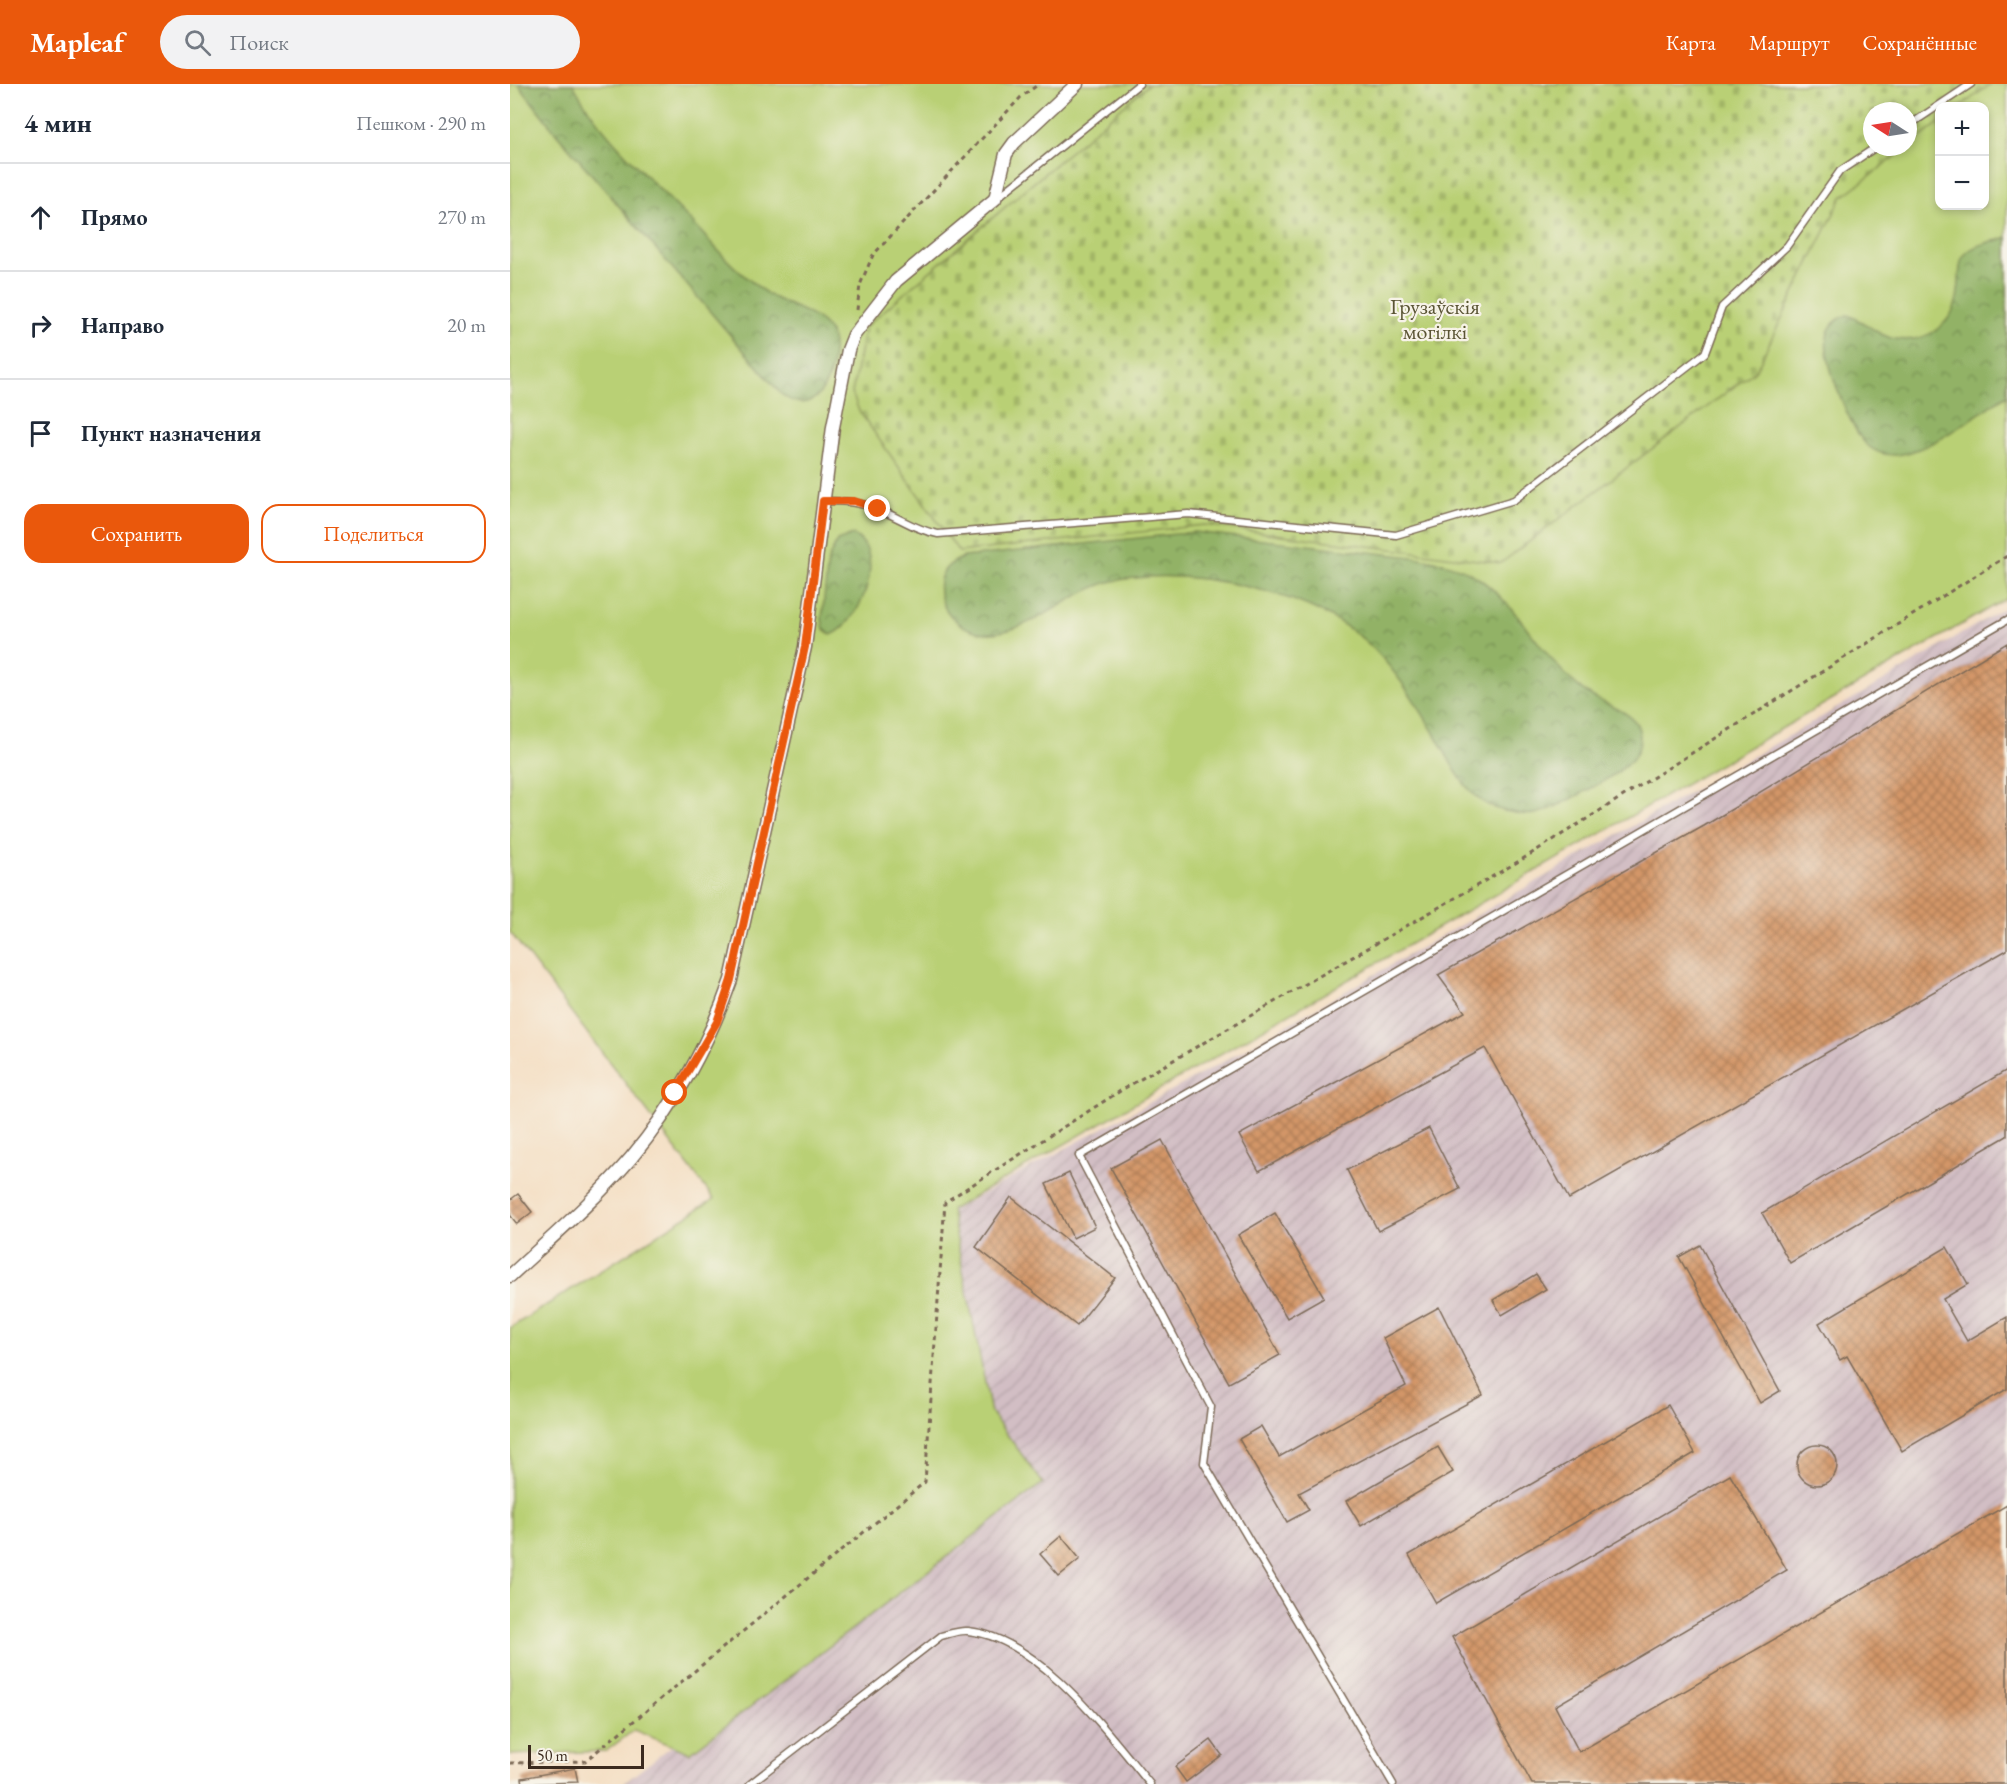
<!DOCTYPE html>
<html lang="ru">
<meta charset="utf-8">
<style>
:root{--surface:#fff;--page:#f2f2f3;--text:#1f2937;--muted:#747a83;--line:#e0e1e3;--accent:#ea580c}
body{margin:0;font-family:"EB Garamond",serif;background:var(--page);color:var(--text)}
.controls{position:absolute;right:18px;top:18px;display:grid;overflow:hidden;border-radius:12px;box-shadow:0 3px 9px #0003}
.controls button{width:54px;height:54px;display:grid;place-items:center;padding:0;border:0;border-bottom:2px solid var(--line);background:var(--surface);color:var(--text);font:30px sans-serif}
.compass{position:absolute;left:1353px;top:18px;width:54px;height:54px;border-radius:50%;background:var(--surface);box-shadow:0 3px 9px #0003;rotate:282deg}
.scale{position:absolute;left:18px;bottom:15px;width:116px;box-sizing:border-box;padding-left:6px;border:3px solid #3b2a1e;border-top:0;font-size:16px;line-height:21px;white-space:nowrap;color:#3b2a1e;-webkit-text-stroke:4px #f7f3e8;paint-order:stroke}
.stop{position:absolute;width:18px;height:18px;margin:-14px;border:4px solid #ea580c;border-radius:50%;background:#fff}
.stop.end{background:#ea580c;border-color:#fff;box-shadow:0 2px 6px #0008}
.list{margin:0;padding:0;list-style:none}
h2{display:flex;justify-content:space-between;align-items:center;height:78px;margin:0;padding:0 24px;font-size:26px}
h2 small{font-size:20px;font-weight:400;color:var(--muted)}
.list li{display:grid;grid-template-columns:39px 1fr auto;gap:18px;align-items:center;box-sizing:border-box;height:108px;padding:0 24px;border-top:2px solid var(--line)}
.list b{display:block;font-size:22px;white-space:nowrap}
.list em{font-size:20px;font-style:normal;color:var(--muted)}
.actions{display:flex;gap:12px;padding:18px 24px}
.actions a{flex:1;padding:14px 0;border:2px solid var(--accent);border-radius:18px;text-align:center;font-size:21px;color:var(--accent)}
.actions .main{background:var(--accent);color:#fff}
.icon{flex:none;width:33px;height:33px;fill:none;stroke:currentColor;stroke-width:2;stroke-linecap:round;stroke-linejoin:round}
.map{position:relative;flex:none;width:1497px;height:1700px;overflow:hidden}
header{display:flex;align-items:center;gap:36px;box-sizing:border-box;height:84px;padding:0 30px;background:var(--accent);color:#fff}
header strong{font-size:28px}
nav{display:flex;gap:33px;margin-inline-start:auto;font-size:21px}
.search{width:420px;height:54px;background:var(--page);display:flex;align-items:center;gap:15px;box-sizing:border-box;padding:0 21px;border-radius:33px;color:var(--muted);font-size:22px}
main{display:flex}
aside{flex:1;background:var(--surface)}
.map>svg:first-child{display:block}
</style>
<header>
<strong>Mapleaf</strong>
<div class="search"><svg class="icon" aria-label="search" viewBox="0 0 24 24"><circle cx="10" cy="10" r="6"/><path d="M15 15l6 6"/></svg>Поиск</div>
<nav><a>Карта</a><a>Маршрут</a><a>Сохранённые</a></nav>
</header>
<main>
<aside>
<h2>4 мин<small>Пешком · 290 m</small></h2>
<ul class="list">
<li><svg class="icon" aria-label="ahead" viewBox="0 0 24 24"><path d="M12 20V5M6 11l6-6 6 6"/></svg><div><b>Прямо</b></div><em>270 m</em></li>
<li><svg class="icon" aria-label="right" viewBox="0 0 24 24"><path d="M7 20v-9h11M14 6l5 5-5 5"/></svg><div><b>Направо</b></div><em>20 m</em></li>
<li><svg class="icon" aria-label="arrive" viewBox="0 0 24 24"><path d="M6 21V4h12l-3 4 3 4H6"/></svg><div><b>Пункт назначения</b></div></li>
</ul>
<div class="actions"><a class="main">Сохранить</a><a>Поделиться</a></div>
</aside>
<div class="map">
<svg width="1497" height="1700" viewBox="0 0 1497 1700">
<defs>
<pattern id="industrial-furrows" width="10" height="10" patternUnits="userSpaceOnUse" patternTransform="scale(1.5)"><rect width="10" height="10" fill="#d2bec4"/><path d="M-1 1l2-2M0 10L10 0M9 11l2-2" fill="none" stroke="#b5a3a8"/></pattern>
<pattern id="forest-crowns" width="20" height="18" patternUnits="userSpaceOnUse" patternTransform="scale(1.5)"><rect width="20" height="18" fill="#92b266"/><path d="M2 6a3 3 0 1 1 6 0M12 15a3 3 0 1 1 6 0" fill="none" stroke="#789153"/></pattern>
<pattern id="cemetery-stones" width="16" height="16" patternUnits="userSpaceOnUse" patternTransform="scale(1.5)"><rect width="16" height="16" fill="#b9d075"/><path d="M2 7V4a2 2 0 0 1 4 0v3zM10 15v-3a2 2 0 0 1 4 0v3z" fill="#a0b365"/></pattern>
<pattern id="building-cross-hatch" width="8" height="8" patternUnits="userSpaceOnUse" patternTransform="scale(1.5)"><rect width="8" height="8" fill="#d39668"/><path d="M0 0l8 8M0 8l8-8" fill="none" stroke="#ac7b55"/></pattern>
</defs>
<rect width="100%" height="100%" fill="#f7f3e8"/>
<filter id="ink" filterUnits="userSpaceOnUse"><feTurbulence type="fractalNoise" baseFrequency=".0167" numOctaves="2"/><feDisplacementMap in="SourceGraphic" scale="12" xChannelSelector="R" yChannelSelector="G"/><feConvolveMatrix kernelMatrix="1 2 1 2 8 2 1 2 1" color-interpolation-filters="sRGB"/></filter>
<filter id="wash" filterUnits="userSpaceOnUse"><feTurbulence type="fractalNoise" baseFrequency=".008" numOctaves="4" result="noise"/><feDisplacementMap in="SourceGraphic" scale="24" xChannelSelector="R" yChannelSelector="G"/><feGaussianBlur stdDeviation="1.35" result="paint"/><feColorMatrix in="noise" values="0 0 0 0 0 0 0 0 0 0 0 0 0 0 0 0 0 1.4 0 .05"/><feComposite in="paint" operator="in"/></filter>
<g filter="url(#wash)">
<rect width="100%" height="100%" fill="#f4dec2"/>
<path fill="url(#industrial-furrows)" d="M1497 522V1700H113L163 1661 181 1668 533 1399 481 1329 441 1127 697 987 1379 594Z"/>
<path fill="#b9d075" stroke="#7a7d4a" stroke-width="1.5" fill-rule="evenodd" d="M0 0H1497V514L441 1126 481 1329 533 1399 180 1669 124 1646 96 1667 0 1671V1244L204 1115 0 848ZM1430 22H1474V122H1430ZM1362 27H1398V63H1362Z"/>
<path fill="url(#forest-crowns)" stroke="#666e42" stroke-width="1.5" d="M8 0H63C90 51 136 90 176 132 196 152 214 176 237 194 245 200 253 208 263 213 279 222 306 229 318 245 333 265 315 345 271 310L46 49Z
M1497 153V311C1466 330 1421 368 1385 371 1374 371 1363 367 1356 360 1340 343 1313 277 1317 254 1319 241 1326 236 1337 231 1354 236 1369 253 1386 255 1417 260 1445 239 1448 208 1450 197 1448 185 1452 175 1460 159 1483 159 1497 153Z
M684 448 910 474C928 478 946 481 962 490 1012 520 1034 584 1085 614 1097 621 1118 627 1126 639 1132 649 1131 664 1124 673 1113 690 1045 725 1025 730 1018 731 1008 730 1001 728 992 727 980 723 973 718 950 702 938 672 924 649 908 621 887 589 864 565 832 533 791 516 747 505 700 493 651 488 603 497 553 508 491 579 444 535 433 525 428 511 430 497 432 484 442 478 454 473Z
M343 451C379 468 350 541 321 551L314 545 312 535 318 476 327 457Z"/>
<path fill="url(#cemetery-stones)" stroke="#7a7d4a" stroke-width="1.5" d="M639 0H1481L1451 22H1430L1429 39 1398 63V27H1362V63H1398L1332 113 1246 286 991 479 694 441 449 468 349 327 342 309 355 243Z"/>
<g id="blocks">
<path fill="url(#building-cross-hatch)" d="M1497 559V866L1059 1115 975 964 749 1087 729 1051 955 928 928 891 1194 742Z
M1497 986V1052L1280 1179 1252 1129Z
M919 1044 950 1105 868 1147 837 1086Z
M652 1056 770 1271 719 1299 601 1084Z
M559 1089 585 1143 563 1154 536 1100Z
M8 1110 22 1128 7 1140 0 1131V1116Z
M501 1113 605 1194 567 1242 466 1163Z
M765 1129 814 1213 777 1234 728 1151Z
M1190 1161 1270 1307 1250 1319 1169 1173Z
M1437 1163 1458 1200 1433 1215 1457 1257 1497 1233V1305L1392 1367 1337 1272 1330 1276 1309 1239Z
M1026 1190 1036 1205 992 1231 983 1216Z
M929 1223 973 1311 789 1409 799 1426 777 1438 729 1355 751 1342 769 1373 896 1302 873 1254Z
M1158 1321 1185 1369 926 1519 899 1471Z
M1287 1381a20 20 0 1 1 40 0a20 20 0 1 1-40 0Z
M928 1363 943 1388 851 1442 836 1417Z
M1220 1391 1277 1486 1045 1622 1069 1668 1497 1421V1700H1022L942 1553Z
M551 1452 570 1475 549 1492 530 1470Z
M701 1656 712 1671 676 1698 665 1683Z
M65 1684 68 1698 13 1700 12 1694Z"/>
</g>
</g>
<g filter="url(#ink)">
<use href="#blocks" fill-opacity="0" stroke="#7c6957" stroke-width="1.5"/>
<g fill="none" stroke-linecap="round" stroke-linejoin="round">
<g stroke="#7c6957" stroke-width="9">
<path id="lane" d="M1398 42 1461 0
M487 114 629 0
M314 417C334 417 351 418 370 426 390 434 406 446 428 450L678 430 886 451 1004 416 1195 269 1212 223 1277 162 1330 87 1366 63
M240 1700 431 1552C439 1550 449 1546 458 1547 529 1554 597 1648 640 1700
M883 1700 694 1379 701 1323 569 1072 1497 536"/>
</g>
<g stroke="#7c6957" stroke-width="15">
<path id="street" d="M0 1192C41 1154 85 1116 121 1074 164 1023 199 959 221 896L295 563 323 343 338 266 344 251 386 197 485 115 496 70 504 59 567 0"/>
</g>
<path stroke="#7c6957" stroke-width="3" stroke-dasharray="4.5 4.5" stroke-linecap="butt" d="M347 226 350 201 363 171 511 13 529 0
M0 1679 75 1677 415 1398 435 1118 615 1004 1011 776 1497 472"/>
<use href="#lane" stroke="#fff" stroke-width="6"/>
<use href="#street" stroke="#fff" stroke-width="12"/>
</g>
</g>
<g fill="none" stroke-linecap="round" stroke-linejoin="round" filter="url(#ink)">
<path stroke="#ea580c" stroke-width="8" d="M165 1009 207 938 221 896 295 563 313 417H344L368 425"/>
</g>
<g text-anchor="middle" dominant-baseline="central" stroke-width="4.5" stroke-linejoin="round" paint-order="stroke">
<g font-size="22" fill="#5a5434" stroke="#f7f3e8">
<text x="925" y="222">Грузаўскія<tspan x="925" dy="25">могілкі</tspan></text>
</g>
</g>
</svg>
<div class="controls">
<button>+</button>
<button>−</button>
</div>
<svg class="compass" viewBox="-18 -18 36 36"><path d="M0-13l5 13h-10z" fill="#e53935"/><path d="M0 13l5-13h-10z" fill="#747a83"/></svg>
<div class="scale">50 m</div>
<div class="stop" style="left:165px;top:1009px"></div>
<div class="stop end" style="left:368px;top:425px"></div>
</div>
</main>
